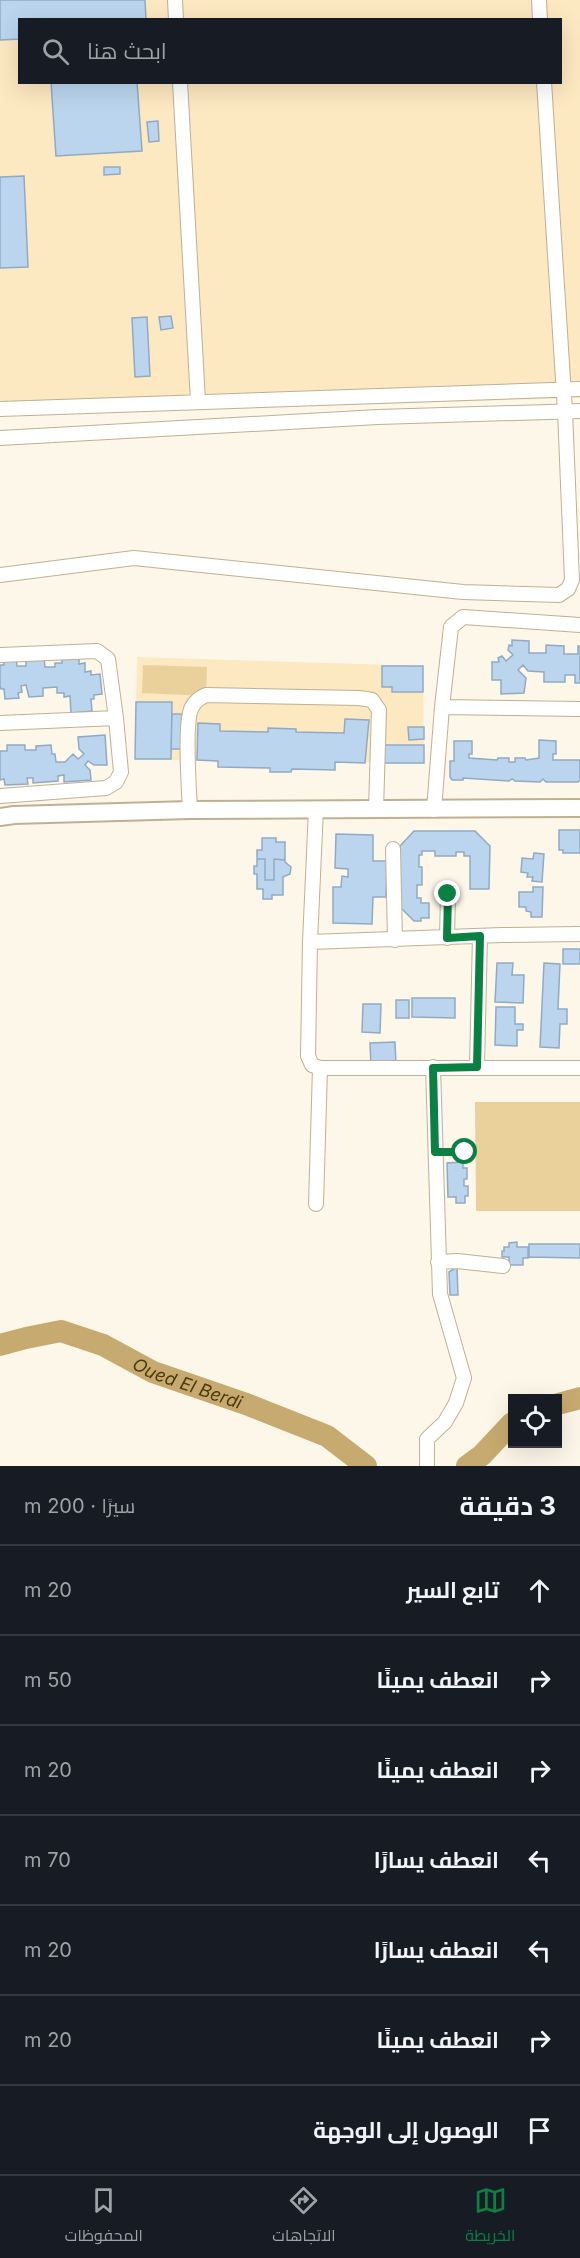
<!DOCTYPE html>
<html lang="ar">
<meta charset="utf-8">
<style>
:root{--surface:#171b24;--page:#20242c;--text:#f1f3f6;--muted:#9ea1a6;--line:#363941;--accent:#0b8043}
body{margin:0;font-family:Inter,Cairo,sans-serif;background:var(--page);color:var(--text);direction:rtl}
.controls{position:absolute;right:18px;bottom:18px;display:grid;overflow:hidden;border-radius:0px;box-shadow:0 6px 24px #0002}
.controls button{width:54px;height:54px;display:grid;place-items:center;padding:0;border:0;border-bottom:2px solid var(--line);background:var(--surface);color:var(--text);font:30px sans-serif}
.stop{position:absolute;width:18px;height:18px;margin:-14px;border:4px solid #0b8043;border-radius:50%;background:#fff}
.stop.end{background:#0b8043;border-color:#fff;box-shadow:0 2px 6px #0008}
.list{margin:0;padding:0;list-style:none}
h2{display:flex;justify-content:space-between;align-items:center;height:78px;margin:0;padding:0 24px;font-size:26px}
h2 small{font-size:20px;font-weight:400;color:var(--muted)}
.list li{display:grid;grid-template-columns:39px 1fr auto;gap:18px;align-items:center;box-sizing:border-box;height:90px;padding:0 24px;border-top:2px solid var(--line)}
.list b{display:block;font-size:22px;white-space:nowrap}
.list em{font-size:20px;font-style:normal;color:var(--muted)}
.icon{flex:none;width:33px;height:33px;fill:none;stroke:currentColor;stroke-width:2;stroke-linecap:round;stroke-linejoin:round}
.map{position:relative;flex:none;width:580px;height:1466px;overflow:hidden;direction:ltr}
.search{position:absolute;background:var(--surface);box-shadow:0 6px 24px #0002;left:18px;right:18px;top:18px;height:66px;display:flex;align-items:center;gap:15px;box-sizing:border-box;padding:0 21px;border-radius:0px;color:var(--muted);font-size:22px}
.sheet{height:708px;background:var(--surface)}
nav{display:flex;justify-content:space-around;align-items:center;box-sizing:border-box;height:84px;border-top:2px solid var(--line);background:var(--surface);font-size:16px;color:var(--muted)}
nav a{display:grid;justify-items:center;gap:3px}
nav .on{color:var(--accent)}
.map>svg:first-child{display:block}
</style>
<div class="map">
<svg width="580" height="1466" viewBox="0 0 580 1466">
<rect width="100%" height="100%" fill="#fdf7ea"/>
<path fill="#fce8c1" fill-rule="evenodd" d="M0 0H580V398L0 415ZM20 20H560V82H20Z
M137 657 423 666 424 763 336 762 335 770 292 769 291 772H270L269 768 218 767 217 761 135 759Z"/>
<path fill="#ead09b" d="M143 665 207 667 206 696 142 693Z
M475 1102H580V1211H476Z"/>
<g fill="none" stroke-linecap="round" stroke-linejoin="round">
<g stroke="#c7aa6f" stroke-width="22">
<path id="s1" d="M0 1345 26 1338 61 1331 103 1345 153 1372 246 1404 327 1436 366 1466"/>
<path d="M558 1404 580 1398"/>
<path d="M467 1466 482 1455 512 1423"/>
</g>
</g>
<path fill="#bbd5ee" stroke="#91aac2" stroke-width="1.5" d="M0 0H145L146 20H20V39L0 40Z
M51 82H137L142 151 56 156Z
M158 121 159 141 149 142 147 122Z
M104 167H120V174L104 175Z
M24 176 28 267 0 268V177Z
M171 316 173 328 161 330 159 317Z
M147 317 150 376 135 377 132 318Z
M512 640 529 641V653H546V645L564 646V654H578V646H580V683H575V675H565V682H544V672L528 671 523 665 518 670 526 678 524 693 501 694V680H492V662H499L498 658 502 656 506 661 513 655 508 650 509 645 512 646Z
M79 654V664L85 663V672L91 671V675L100 674 102 694 94 695V699H91L92 711 71 713 70 696 64 697V693H57V687L43 688V696L29 697 26 685 21 686 22 692 18 693 19 698 5 699 4 689H1L0 686V665H4L3 659 16 658 17 666H26V658L44 659 45 667H55V663H62V655Z
M382 666H423V692H392V687H382Z
M136 702H172L171 759H135Z
M172 714H184L183 749H171Z
M345 719 369 720 365 763 335 762V770L292 769 291 772H270V768L218 767V761L197 760 198 723 220 724V731L268 732V728L296 729V732L344 733Z
M408 727H424V739L409 740Z
M105 735 107 765H94L88 761 85 765 90 770 91 780 64 782V775L58 776V781L33 783V778H27L28 784 5 785 4 779 0 780V751H7V745H25V750H36V746L51 745 52 754H55L56 762H65L73 754 78 759 84 754 79 749 78 737Z
M539 740 556 741V754H553V760H580V780L578 782H546L543 779 540 782 515 781 512 779 509 781 463 778V780H452L450 777V761H454V741H472V754H469V758L497 760 498 758H509V762H515V758H525L526 760 539 758Z
M384 745H424V763H384Z
M559 830H580V853H563V850H559Z
M414 831H475L490 846 489 889H470V856H464V852H456V856H435V851H422V855H419V867H422V885H417V898H421V903H429V918H421V921H414L399 906 400 846Z
M336 834 373 835V861H387L386 897H373L372 924 333 923V887H341L342 876 348 877V869L335 868Z
M262 838H276V842H285V862L291 867 290 874 283 877V895H272V899H263V889H257V874H254V866H257V850H262Z
M262 838H276V842H285V860L274 859V880H265V859H257V850H262Z
M534 853 544 854 542 882 532 881 533 877H527L528 873 521 872 522 858 533 859Z
M533 887H543L542 917H531V912L526 911V907H519V892H533Z
M563 949H580V964H563Z
M497 963H513L512 975H524L523 1003 495 1002Z
M544 963 560 964 558 1009H567V1024H560L559 1048 540 1047Z
M412 998H455V1018L412 1017Z
M396 1000H409V1018H396Z
M363 1004H381L380 1033 362 1032Z
M496 1007H515V1024H523V1030H517V1046L495 1045Z
M395 1042 396 1065 371 1066 370 1043Z
M463 1162V1168H467V1179H464V1186H468V1196H465V1203H456V1197H448L447 1163Z
M517 1242V1247H528V1258H523V1265H509V1257H502V1251H504V1247H509V1243Z
M529 1244H580V1258L529 1257Z
M457 1267 458 1295H450L449 1272Z"/>
<g fill="none" stroke-linecap="round" stroke-linejoin="round">
<g stroke="#bfb092" stroke-width="16">
<path id="minor" d="M175 0 176 20
M539 0 540 20
M180 82 198 401
M0 409 580 389
M0 438 378 417 580 411
M0 575 134 558 463 592 559 595 568 589 572 580 565 411 544 82
M0 655 97 651 108 659 116 718
M442 707 451 627 463 617 580 625
M0 723 116 718 121 772 116 782 106 788 0 796
M316 809 310 942 308 1056 312 1065 320 1068H580
M190 810C189 790 184 721 192 707 196 700 200 698 206 695L359 698 372 700 379 710 376 810
M434 810 442 707 580 709
M393 849 395 940
M447 938 448 894
M310 942 502 935 580 934
M477 1067 480 936
M316 1204 320 1068
M438 1262 457 1261 503 1266
M427 1466V1439L445 1422 456 1403 464 1378 440 1294 433 1067"/>
</g>
<g stroke="#bfb092" stroke-width="20">
<path id="major" d="M0 817 14 815 190 810 580 808"/>
</g>
<path stroke="#979185" stroke-width="2" stroke-dasharray="3 3" stroke-linecap="butt" d="M447 1152H465"/>
<use href="#minor" stroke="#fff" stroke-width="14"/>
<use href="#major" stroke="#fff" stroke-width="16"/>
</g>
<g fill="none" stroke-linecap="round" stroke-linejoin="round">
<path stroke="#0b8043" stroke-width="8" d="M448 894 447 938 480 936 477 1067 433 1068 435 1152H465"/>
</g>
<g text-anchor="middle" dominant-baseline="central" stroke-width="4.5" stroke-linejoin="round" paint-order="stroke">
<g font-size="18" font-style="italic" fill="#4e3a09" stroke="#fdf7ea">
<text stroke="none"><textPath href="#s1" startOffset="200">Oued El Berdi</textPath></text>
</g>
</g>
</svg>
<div class="controls">
<button><svg class="icon" aria-label="locate" viewBox="0 0 24 24"><circle cx="12" cy="12" r="6"/><path d="M12 2v4M12 18v4M2 12h4M18 12h4"/></svg></button>
</div>
<div class="stop" style="left:465px;top:1152px"></div>
<div class="stop end" style="left:448px;top:894px"></div>
<div class="search"><svg class="icon" aria-label="search" viewBox="0 0 24 24"><circle cx="10" cy="10" r="6"/><path d="M15 15l6 6"/></svg>ابحث هنا</div>
</div>
<section class="sheet">
<h2>3 دقيقة<small>سيرًا · 200 m</small></h2>
<ul class="list">
<li><svg class="icon" aria-label="ahead" viewBox="0 0 24 24"><path d="M12 20V5M6 11l6-6 6 6"/></svg><div><b>تابع السير</b></div><em>20 m</em></li>
<li><svg class="icon" aria-label="right" viewBox="0 0 24 24"><path d="M7 20v-9h11M14 6l5 5-5 5"/></svg><div><b>انعطف يمينًا</b></div><em>50 m</em></li>
<li><svg class="icon" aria-label="right" viewBox="0 0 24 24"><path d="M7 20v-9h11M14 6l5 5-5 5"/></svg><div><b>انعطف يمينًا</b></div><em>20 m</em></li>
<li><svg class="icon" aria-label="left" viewBox="0 0 24 24"><path d="M17 20v-9H6M10 6l-5 5 5 5"/></svg><div><b>انعطف يسارًا</b></div><em>70 m</em></li>
<li><svg class="icon" aria-label="left" viewBox="0 0 24 24"><path d="M17 20v-9H6M10 6l-5 5 5 5"/></svg><div><b>انعطف يسارًا</b></div><em>20 m</em></li>
<li><svg class="icon" aria-label="right" viewBox="0 0 24 24"><path d="M7 20v-9h11M14 6l5 5-5 5"/></svg><div><b>انعطف يمينًا</b></div><em>20 m</em></li>
<li><svg class="icon" aria-label="arrive" viewBox="0 0 24 24"><path d="M6 21V4h12l-3 4 3 4H6"/></svg><div><b>الوصول إلى الوجهة</b></div></li>
</ul>
</section>
<nav>
<a class="on"><svg class="icon" aria-label="map" viewBox="0 0 24 24"><path d="M3 6l6-2 6 2 6-2v14l-6 2-6-2-6 2zM9 4v14M15 6v14"/></svg>الخريطة</a>
<a><svg class="icon" aria-label="directions" viewBox="0 0 24 24"><path d="M12 3l9 9-9 9-9-9zM9 14v-3h6M13 9l2 2-2 2"/></svg>الاتجاهات</a>
<a><svg class="icon" aria-label="saved" viewBox="0 0 24 24"><path d="M7 4h10v16l-5-4-5 4z"/></svg>المحفوظات</a>
</nav>
